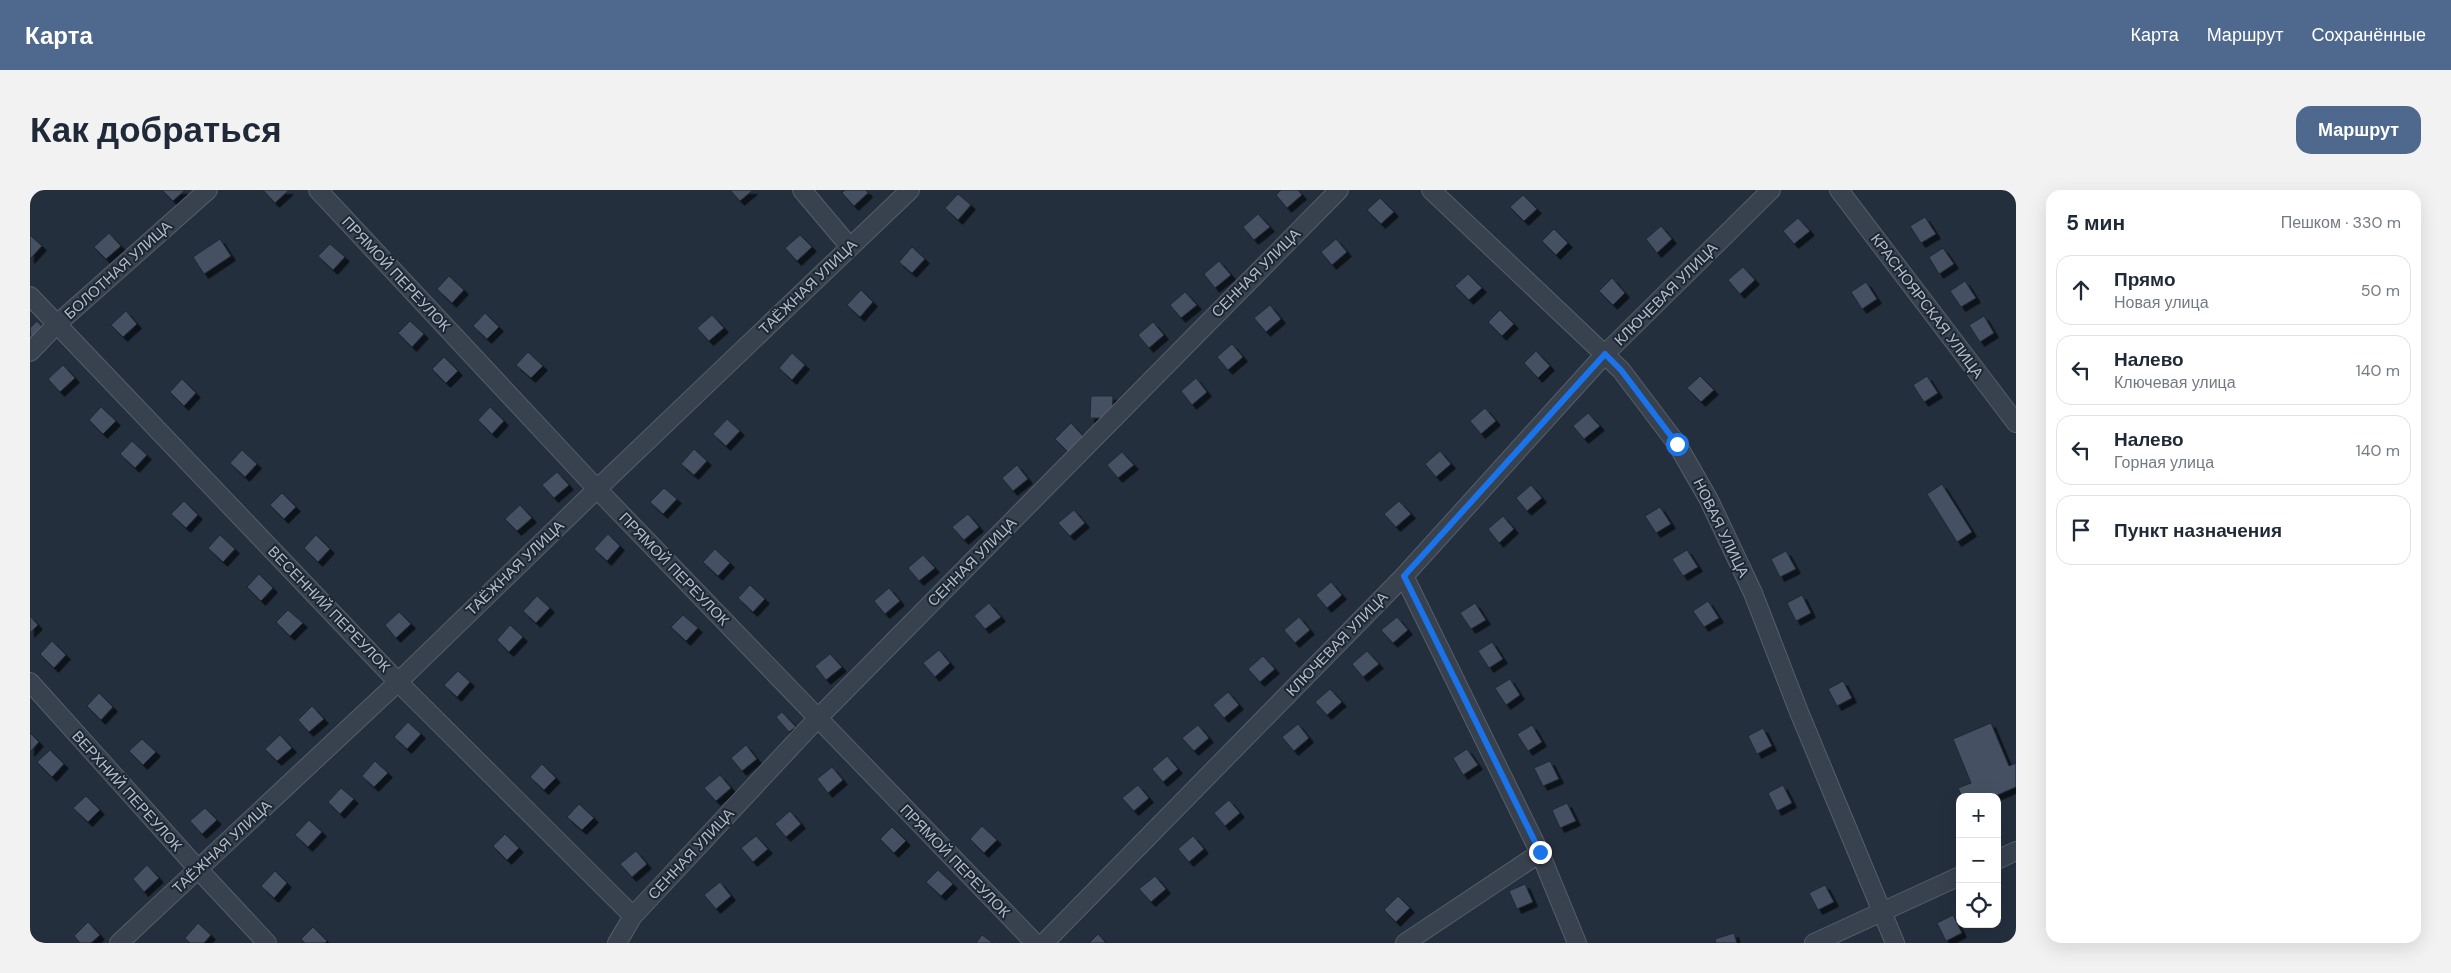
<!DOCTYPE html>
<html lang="ru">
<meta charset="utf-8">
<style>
:root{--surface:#fff;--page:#f2f2f3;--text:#1f2937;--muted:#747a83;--line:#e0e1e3;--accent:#4f688e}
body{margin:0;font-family:"DM Sans",sans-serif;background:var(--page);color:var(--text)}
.controls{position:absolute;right:15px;bottom:15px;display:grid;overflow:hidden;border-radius:10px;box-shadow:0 5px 20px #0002}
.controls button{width:45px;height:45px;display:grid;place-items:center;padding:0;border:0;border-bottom:1px solid var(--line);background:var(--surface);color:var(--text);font:25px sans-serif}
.stop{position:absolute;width:15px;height:15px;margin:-11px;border:4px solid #1a73e8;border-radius:50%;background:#fff}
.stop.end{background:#1a73e8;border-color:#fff;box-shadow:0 1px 5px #0008}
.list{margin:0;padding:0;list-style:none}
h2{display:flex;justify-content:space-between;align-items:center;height:65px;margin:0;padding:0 20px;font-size:21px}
h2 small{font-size:16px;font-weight:400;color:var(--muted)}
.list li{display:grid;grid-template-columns:32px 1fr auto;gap:15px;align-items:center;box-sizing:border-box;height:70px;margin:0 10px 10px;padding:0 10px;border:1px solid var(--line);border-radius:15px}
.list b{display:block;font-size:19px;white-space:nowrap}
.list p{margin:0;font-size:16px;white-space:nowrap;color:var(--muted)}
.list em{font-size:16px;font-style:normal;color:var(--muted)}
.icon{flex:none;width:28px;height:28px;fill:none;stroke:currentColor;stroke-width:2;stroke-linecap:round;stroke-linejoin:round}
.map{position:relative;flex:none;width:1986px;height:753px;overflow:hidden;border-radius:15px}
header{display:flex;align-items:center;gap:30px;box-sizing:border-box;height:70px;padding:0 25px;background:var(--accent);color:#fff}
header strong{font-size:24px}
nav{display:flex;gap:28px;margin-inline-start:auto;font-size:18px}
.intro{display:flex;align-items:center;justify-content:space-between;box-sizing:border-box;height:120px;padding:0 30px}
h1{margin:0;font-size:35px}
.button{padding:12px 22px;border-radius:15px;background:var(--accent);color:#fff;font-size:18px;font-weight:700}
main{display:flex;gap:30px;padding:0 30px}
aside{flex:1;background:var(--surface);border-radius:15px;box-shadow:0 5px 20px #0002}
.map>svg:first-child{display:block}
</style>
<header>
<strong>Карта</strong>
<nav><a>Карта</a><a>Маршрут</a><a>Сохранённые</a></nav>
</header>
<div class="intro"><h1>Как добраться</h1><a class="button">Маршрут</a></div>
<main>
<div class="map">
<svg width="1986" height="753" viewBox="0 0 1986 753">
<defs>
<filter id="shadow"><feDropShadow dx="4.5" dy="4.5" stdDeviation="0" flood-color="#0009"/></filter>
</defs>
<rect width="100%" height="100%" fill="#242f3e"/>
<path fill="#455162" stroke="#1f2835" filter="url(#shadow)" d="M132 0H155L143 11Z
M233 0H259L245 13Z
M700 0H723L710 11Z
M815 0H836L838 3 824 16 812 3Z
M1251 0H1268L1272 5 1257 18 1246 5Z
M928 4 941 15 928 30 915 18Z
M1493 5 1507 19 1494 31 1480 17Z
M1350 8 1364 22 1351 34 1337 20Z
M1228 24 1240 37 1224 50 1213 37Z
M1895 27 1906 44 1891 53 1880 36Z
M1768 28 1780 41 1764 54 1753 41Z
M1631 36 1642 49 1627 63 1616 49Z
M1524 39 1538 53 1526 65 1512 51Z
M79 43 91 56 76 69 64 57Z
M0 45 12 56 0 69Z
M770 45 782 57 767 71 755 58Z
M190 49 201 66 174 84 163 67Z
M1306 49 1317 62 1302 75 1291 62Z
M300 54 315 67 303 80 288 66Z
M882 57 895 69 882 83 869 72Z
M1913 58 1924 74 1909 84 1899 67Z
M1189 71 1201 85 1185 98 1174 84Z
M1713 77 1725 90 1710 104 1698 90Z
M1438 84 1452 98 1439 110 1425 96Z
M419 86 434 100 422 113 407 99Z
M1582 88 1595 103 1583 115 1569 101Z
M1935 91 1946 108 1931 117 1920 101Z
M1836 92 1847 109 1832 119 1821 102Z
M831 100 843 112 830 127 817 115Z
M1155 102 1167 115 1151 128 1140 115Z
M1240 115 1251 129 1236 142 1224 128Z
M1470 120 1484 134 1472 146 1458 132Z
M96 121 107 134 93 147 81 135Z
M455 123 469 137 457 149 443 136Z
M682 125 694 138 679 151 667 138Z
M1954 126 1964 143 1950 152 1939 135Z
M7 131 14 139 1 150 0 138Z
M380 131 394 144 382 157 368 143Z
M1123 132 1134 145 1119 158 1108 145Z
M1202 154 1213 167 1198 180 1187 167Z
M1506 161 1520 176 1508 188 1494 173Z
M498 162 513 176 501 188 486 175Z
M762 163 775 175 762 190 749 178Z
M414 167 428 181 416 193 402 179Z
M33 175 45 188 30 202 18 189Z
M1670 186 1684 200 1671 212 1657 198Z
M1897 186 1908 203 1894 212 1883 195Z
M1166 188 1177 202 1162 215 1151 201Z
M152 189 166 203 154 216 140 202Z
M1061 206H1083L1082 228H1060Z
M71 217 86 231 73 244 59 230Z
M460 217 474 231 462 244 448 230Z
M1455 218 1466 231 1451 244 1440 231Z
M1558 223 1570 236 1554 249 1543 236Z
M697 229 710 241 696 256 683 244Z
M1041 233 1055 248 1039 263 1025 249Z
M102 251 117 265 105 278 90 264Z
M664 259 677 271 664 285 651 274Z
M212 260 227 274 215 287 200 273Z
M1410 261 1421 274 1406 287 1395 274Z
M1092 262 1104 275 1088 288 1077 275Z
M987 275 998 289 983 301 972 288Z
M527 282 539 295 524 308 512 295Z
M1912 294 1942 342 1927 352 1897 304Z
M1501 295 1512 308 1497 321 1486 308Z
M634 298 647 309 633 324 620 312Z
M252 303 266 317 254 329 240 315Z
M154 311 168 325 156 338 141 324Z
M1369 311 1381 324 1366 337 1354 324Z
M490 315 502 328 487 341 475 329Z
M1630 317 1641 334 1626 343 1615 326Z
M1044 320 1055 333 1040 346 1028 333Z
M938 324 949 337 934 350 922 337Z
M1473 326 1484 339 1469 353 1458 339Z
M578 344 590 356 577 371 564 359Z
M190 345 205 359 193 372 178 358Z
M286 345 300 359 288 372 274 358Z
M685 359 700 373 688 386 673 372Z
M1657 360 1668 377 1653 386 1642 369Z
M1756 361 1766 379 1750 387 1741 369Z
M893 365 905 378 889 391 878 378Z
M229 384 243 398 231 411 217 397Z
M1301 392 1312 405 1297 418 1286 405Z
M720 395 735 409 723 422 708 408Z
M859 398 870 411 855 424 844 411Z
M1772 405 1781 423 1766 431 1757 413Z
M507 406 520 418 506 433 493 421Z
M1678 411 1689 428 1674 437 1663 421Z
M959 413 971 427 955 439 944 426Z
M1445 413 1456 430 1441 439 1430 423Z
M258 420 273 433 260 446 246 432Z
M369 422 381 434 366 448 355 435Z
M653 425 668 438 656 451 641 437Z
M0 426 8 435 0 443Z
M1269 427 1280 440 1265 453 1254 440Z
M1367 427 1378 440 1363 453 1351 440Z
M480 435 493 447 479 462 467 450Z
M22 451 36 465 24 478 10 464Z
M1462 452 1473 469 1459 478 1448 461Z
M909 460 920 473 905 487 893 473Z
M1337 461 1349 474 1333 487 1322 474Z
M800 464 812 477 796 490 785 476Z
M1233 466 1245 479 1230 492 1218 479Z
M428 481 440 492 427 507 414 495Z
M1480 489 1490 505 1476 515 1465 498Z
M1813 491 1822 508 1807 516 1798 499Z
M1300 499 1312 512 1297 525 1285 512Z
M1198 502 1209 515 1194 528 1183 515Z
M69 503 83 517 71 530 57 516Z
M282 516 294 529 279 542 268 530Z
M752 522 766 537 759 542 746 527Z
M378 532 391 544 377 559 364 547Z
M1961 533 1979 576 1986 573V597L1963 607H1932L1928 598 1941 593 1923 549Z
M1268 534 1279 548 1264 561 1252 547Z
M1168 535 1179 548 1164 561 1152 548Z
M1502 535 1512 552 1498 561 1487 544Z
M1733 538 1742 556 1727 564 1718 546Z
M0 543 9 552 0 562Z
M250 545 262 558 247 571 235 559Z
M112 549 126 562 113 575 99 561Z
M716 555 727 569 712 581 701 568Z
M1437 559 1448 575 1433 585 1423 568Z
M20 560 34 574 22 587 7 572Z
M1137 566 1148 579 1133 592 1122 579Z
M345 571 358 583 344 597 332 586Z
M1520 571 1529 589 1513 596 1504 578Z
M512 574 526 588 514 600 500 587Z
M802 577 813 590 798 603 787 589Z
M690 585 701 598 686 611 674 598Z
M1108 595 1119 608 1104 621 1092 608Z
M1753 595 1762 613 1747 621 1738 603Z
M311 598 324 609 310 624 298 612Z
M56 606 70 620 58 632 43 618Z
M1199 610 1210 623 1195 636 1184 623Z
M1537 613 1546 631 1530 638 1522 620Z
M549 614 564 628 552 640 537 627Z
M175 618 187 630 172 644 160 631Z
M760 621 771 634 756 647 745 634Z
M279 630 292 642 278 657 265 645Z
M952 636 967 650 954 663 940 649Z
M862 637 876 651 864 663 850 649Z
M475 644 489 658 477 670 463 656Z
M726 646 738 659 723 672 711 658Z
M1163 646 1174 659 1159 672 1148 659Z
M606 661 617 674 602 687 590 674Z
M117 675 129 688 114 702 103 689Z
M908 680 923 694 911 706 896 692Z
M245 681 257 693 244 708 231 696Z
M1125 686 1136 699 1121 712 1109 699Z
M690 692 701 706 686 719 674 705Z
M1495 694 1503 712 1487 719 1479 701Z
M1795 695 1804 712 1788 720 1779 703Z
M1368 706 1380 718 1366 732 1354 720Z
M1923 725 1932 743 1916 751 1907 733Z
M58 732 70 745 61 753H50L44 746Z
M168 733 181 745 174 753H160L155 748Z
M283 737 297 751 295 753H275L271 749Z
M1704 743 1707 753H1686L1685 749Z
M1068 744 1076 753H1059Z
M952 745 963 753H946Z"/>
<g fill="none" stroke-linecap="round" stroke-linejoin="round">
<g stroke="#565f6c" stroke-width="20">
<path id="street" d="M288 0 567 299 1005 753
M772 0 820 57
M1401 0 1591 180 1647 254 1679 310 1723 403 1769 522 1865 753
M1809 0 1986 233
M0 106 368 492 603 726
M0 162 27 134 178 0
M1374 386 1510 663 1547 753
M0 492 168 679 237 753
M1967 670 1986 661
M89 753 368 492 567 299 880 0
M587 753 603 726 787 529 1309 0
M1014 753 1374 386 1575 164 1741 0
M1375 753 1510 663
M1784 753 1930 686"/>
</g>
<use href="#street" stroke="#38414e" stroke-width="18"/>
</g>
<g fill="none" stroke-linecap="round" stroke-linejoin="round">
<path stroke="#1a73e8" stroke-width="6" d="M1510 662 1374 386 1575 164 1591 180 1647 254"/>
</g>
<g text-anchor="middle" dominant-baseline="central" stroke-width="4" stroke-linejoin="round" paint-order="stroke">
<g font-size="15" fill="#b4bcc9" stroke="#1d2633">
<text transform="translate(88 80) rotate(-42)">БОЛОТНАЯ УЛИЦА</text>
<text transform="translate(1226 83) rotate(-45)">СЕННАЯ УЛИЦА</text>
<text transform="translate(366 84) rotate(47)">ПРЯМОЙ ПЕРЕУЛОК</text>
<text transform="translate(778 97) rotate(-44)">ТАЁЖНАЯ УЛИЦА</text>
<text transform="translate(1636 104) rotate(-45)">КЛЮЧЕВАЯ УЛИЦА</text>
<text transform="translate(1897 116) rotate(53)">КРАСНОЯРСКАЯ УЛИЦА</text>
<text transform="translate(1691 338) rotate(64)">НОВАЯ УЛИЦА</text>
<text transform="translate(942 372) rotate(-45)">СЕННАЯ УЛИЦА</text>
<text transform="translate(485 378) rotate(-44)">ТАЁЖНАЯ УЛИЦА</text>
<text transform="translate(644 379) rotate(46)">ПРЯМОЙ ПЕРЕУЛОК</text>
<text transform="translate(299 419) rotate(46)">ВЕСЕННИЙ ПЕРЕУЛОК</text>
<text transform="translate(1307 454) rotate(-46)">КЛЮЧЕВАЯ УЛИЦА</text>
<text transform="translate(97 601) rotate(48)">ВЕРХНИЙ ПЕРЕУЛОК</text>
<text transform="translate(192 657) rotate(-43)">ТАЁЖНАЯ УЛИЦА</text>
<text transform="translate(661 664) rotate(-47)">СЕННАЯ УЛИЦА</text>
<text transform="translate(925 671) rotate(46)">ПРЯМОЙ ПЕРЕУЛОК</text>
</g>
</g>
</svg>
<div class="controls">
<button>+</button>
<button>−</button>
<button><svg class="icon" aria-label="locate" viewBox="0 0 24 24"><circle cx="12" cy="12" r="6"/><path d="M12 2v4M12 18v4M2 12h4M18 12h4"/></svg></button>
</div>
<div class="stop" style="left:1647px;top:254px"></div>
<div class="stop end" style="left:1510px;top:662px"></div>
</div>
<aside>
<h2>5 мин<small>Пешком · 330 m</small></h2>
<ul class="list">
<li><svg class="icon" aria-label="ahead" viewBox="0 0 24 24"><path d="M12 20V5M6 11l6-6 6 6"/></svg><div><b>Прямо</b><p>Новая улица</p></div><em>50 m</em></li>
<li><svg class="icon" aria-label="left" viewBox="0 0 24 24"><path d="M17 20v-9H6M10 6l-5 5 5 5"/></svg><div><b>Налево</b><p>Ключевая улица</p></div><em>140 m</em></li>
<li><svg class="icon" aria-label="left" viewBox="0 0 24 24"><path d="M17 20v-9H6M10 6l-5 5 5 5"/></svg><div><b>Налево</b><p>Горная улица</p></div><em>140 m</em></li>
<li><svg class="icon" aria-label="arrive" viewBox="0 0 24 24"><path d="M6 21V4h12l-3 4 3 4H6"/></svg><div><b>Пункт назначения</b></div></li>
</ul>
</aside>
</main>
